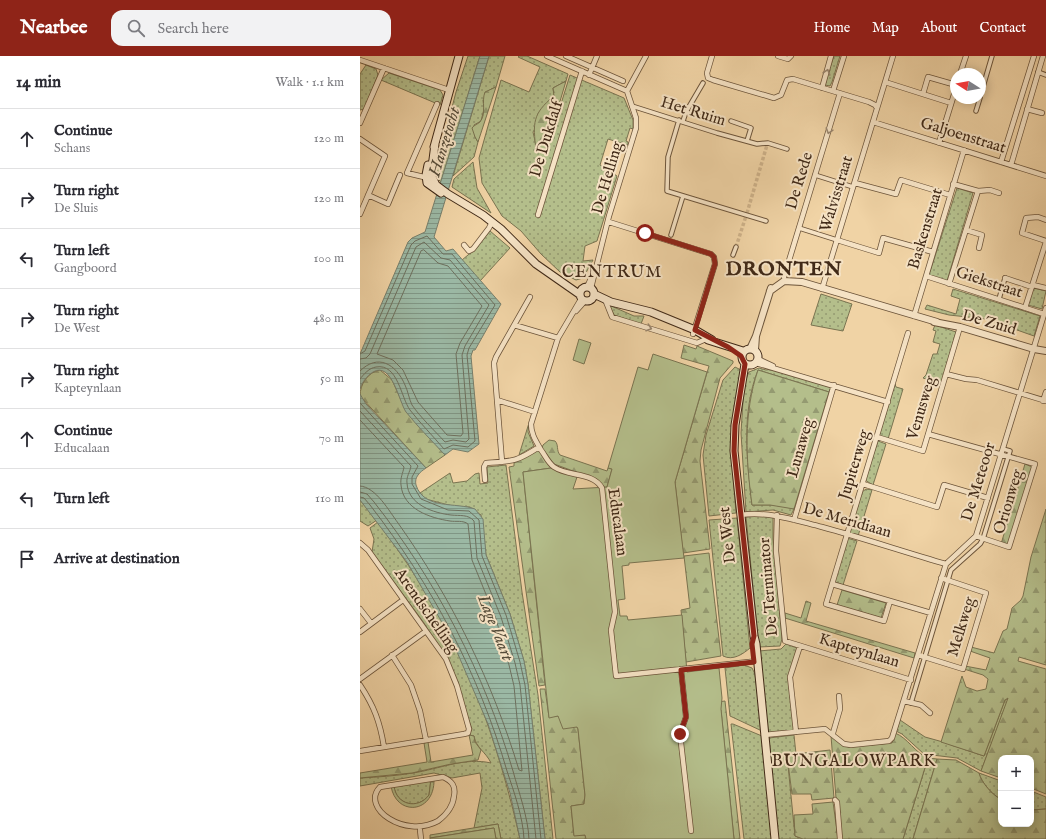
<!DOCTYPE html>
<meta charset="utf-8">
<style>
:root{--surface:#fff;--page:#f2f2f3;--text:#2b2b33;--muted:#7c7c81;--line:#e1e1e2;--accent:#8f2418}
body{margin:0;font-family:"IM FELL English",serif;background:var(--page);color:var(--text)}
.controls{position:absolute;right:12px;bottom:12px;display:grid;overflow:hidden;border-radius:8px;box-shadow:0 2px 10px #0003}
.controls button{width:36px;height:36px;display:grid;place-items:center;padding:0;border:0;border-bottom:1px solid var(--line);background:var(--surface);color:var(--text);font:20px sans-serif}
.compass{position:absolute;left:590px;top:12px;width:36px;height:36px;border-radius:50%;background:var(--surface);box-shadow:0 2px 10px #0003;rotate:281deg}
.stop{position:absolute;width:12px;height:12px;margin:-9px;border:3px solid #8f2418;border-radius:50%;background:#fff}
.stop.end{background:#8f2418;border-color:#fff;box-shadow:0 1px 4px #0008}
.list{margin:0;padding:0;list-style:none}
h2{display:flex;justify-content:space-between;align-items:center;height:52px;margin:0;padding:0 16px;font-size:17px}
h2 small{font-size:13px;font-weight:400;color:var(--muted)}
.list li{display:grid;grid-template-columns:26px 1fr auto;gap:12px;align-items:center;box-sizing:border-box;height:60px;padding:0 16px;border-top:1px solid var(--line)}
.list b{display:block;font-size:15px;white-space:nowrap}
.list p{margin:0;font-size:13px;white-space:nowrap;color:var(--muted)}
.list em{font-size:13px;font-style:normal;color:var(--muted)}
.icon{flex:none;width:22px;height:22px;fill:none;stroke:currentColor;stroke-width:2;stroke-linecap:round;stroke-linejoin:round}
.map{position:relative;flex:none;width:686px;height:783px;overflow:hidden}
header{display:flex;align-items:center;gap:24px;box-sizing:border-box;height:56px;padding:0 20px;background:var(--accent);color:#fff}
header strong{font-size:19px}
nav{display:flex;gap:22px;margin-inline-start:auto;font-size:14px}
.search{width:280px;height:36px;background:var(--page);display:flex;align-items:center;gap:10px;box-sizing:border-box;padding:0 14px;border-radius:12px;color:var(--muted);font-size:15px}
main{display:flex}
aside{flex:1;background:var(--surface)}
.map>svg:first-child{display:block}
</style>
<header>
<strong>Nearbee</strong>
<div class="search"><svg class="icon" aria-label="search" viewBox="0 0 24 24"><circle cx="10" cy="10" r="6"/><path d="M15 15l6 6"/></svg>Search here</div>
<nav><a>Home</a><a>Map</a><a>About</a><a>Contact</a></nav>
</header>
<main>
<aside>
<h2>14 min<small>Walk · 1.1 km</small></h2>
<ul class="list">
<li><svg class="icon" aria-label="ahead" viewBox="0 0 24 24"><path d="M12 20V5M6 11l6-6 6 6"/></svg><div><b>Continue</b><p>Schans</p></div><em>120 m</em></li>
<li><svg class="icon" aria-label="right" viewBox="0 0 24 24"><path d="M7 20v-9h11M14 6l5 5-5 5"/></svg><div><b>Turn right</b><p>De Sluis</p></div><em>120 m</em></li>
<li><svg class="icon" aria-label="left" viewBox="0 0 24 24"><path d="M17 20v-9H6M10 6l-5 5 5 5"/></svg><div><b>Turn left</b><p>Gangboord</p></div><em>100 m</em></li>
<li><svg class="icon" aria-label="right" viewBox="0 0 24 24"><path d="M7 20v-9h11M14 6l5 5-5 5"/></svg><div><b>Turn right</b><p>De West</p></div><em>480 m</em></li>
<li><svg class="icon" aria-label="right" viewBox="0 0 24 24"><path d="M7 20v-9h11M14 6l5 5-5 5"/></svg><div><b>Turn right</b><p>Kapteynlaan</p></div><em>50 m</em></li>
<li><svg class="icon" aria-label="ahead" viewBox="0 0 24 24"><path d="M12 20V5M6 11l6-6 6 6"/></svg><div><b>Continue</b><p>Educalaan</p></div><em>70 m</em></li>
<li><svg class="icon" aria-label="left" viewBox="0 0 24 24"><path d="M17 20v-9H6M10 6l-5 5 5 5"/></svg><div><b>Turn left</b></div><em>110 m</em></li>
<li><svg class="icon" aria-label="arrive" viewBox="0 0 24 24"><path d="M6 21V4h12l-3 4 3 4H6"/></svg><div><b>Arrive at destination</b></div></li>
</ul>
</aside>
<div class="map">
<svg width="686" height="783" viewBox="0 0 686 783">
<defs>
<pattern id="grass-dots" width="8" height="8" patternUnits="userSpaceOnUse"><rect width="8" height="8" fill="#b4be8b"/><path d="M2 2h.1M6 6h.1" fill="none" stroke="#949a71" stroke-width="1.8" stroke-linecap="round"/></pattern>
<pattern id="forest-firs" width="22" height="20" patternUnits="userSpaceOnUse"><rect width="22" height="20" fill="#b4be8b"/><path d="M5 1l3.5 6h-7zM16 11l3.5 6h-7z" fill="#949a71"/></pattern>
<pattern id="water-rules" width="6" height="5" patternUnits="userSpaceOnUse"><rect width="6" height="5" fill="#9bb8a4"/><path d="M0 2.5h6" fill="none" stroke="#809685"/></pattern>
</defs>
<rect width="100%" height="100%" fill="#f0d3a5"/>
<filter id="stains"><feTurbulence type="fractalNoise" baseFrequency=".005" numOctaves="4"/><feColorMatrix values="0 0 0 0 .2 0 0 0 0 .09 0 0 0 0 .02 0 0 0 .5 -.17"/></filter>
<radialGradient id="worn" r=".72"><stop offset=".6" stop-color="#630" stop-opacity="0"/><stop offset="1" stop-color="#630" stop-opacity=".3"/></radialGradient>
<path fill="url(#grass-dots)" stroke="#7a7451" d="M108 0H120L81 126 77 122V109L96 36Z
M129 0H145L136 31 131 33 123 44 124 53 121 65 114 69 115 81 118 86 114 101 93 120Z
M159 0H167L208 18 206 25 193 32 194 39 173 76 177 94 186 96 210 19 264 42 273 64V73L270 72 266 85 268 86V89L248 83 240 109 257 120 237 185 225 190 223 205 233 204 223 222 216 224 200 216 181 198 161 175 142 160 122 127 119 102 141 24 169 36 180 11 158 1Z
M474 0H480L472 26 470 30 465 29V26Z
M6 9 16 13 18 19 4 53 0 54V18Z
M29 17 80 34 83 39 80 49 21 24Z
M113 106 117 132 131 157 92 131 94 123Z
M597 132 613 137 587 225 569 219Z
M130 175 150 192 120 225 102 204 114 194Z
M673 232 686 235 682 253 668 249Z
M593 233 680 260 674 280 626 263 589 259 565 253 567 249 596 258 600 243 591 240Z
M461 238 492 248 483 275 451 269Z
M249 249 274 260H284L281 268 254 259Z
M575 269 596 276 581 328 563 322 566 319 573 298H577L580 288 573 286 576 275 573 274Z
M375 311 381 314 372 406 376 457 349 460 343 399 346 379 363 324Z
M399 312 406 314 413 313 471 330 469 336 398 314C381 357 387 405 392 449H418L434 453 431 459 413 454 386 456 381 377 384 328 389 316Z
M535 328 536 331 543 333 528 383 519 380Z
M169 367 168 376 174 390 159 399Z
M518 385 526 388 513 429 505 424Z
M146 409 162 536 178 639 193 783H185L168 628 164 605 150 558 126 499 121 459 110 451 93 450 77 446 66 443 60 437 90 417 93 427 107 425 115 418 119 417 120 428 128 427 127 411Z
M506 433 512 434 498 480 489 477 502 436Z
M0 444 17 464 8 470 0 465Z
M400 460 413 461V483L422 583 420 590 399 591 386 461Z
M377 462 390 592C383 598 373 605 363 600L349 464Z
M18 466C39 495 59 524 77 555 117 626 142 704 160 783H141L138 768 114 772 122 732 120 717 92 722 74 717 0 730V722C18 721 35 720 53 717 79 713 105 701 131 707 126 696 116 692 114 680L109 679 112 673 88 607 64 567 12 496 14 483 10 472Z
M487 482 497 485 483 529 474 526Z
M426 588 437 592 428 622 434 674 409 677 407 675 399 595 421 593Z
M384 609 392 612 395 618 402 675 370 660 365 612Z
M649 642 621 715 597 702 564 698 542 678 536 675 540 664 565 681 583 686 624 700 645 644Z
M371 668H373L402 680 413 783H384Z
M434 679 436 698 427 699 435 780 443 783H417L409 682Z
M568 702 577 703 553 783H543Z
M619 717 641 725V743C633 740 621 726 619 717Z
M71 723 69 739C58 754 36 749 34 730Z
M671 735 686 741V753L671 754Z"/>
<path fill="url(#forest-firs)" stroke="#7a7451" d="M206 25 185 96 176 94C173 67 172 58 194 40L193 32Z
M136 31 118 86 115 81 112 72C114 69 118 68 120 66 127 57 121 46 125 36Z
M324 289 336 293 337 290 373 305V307L360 322 341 394 340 405 350 493 323 497 315 426 349 310 321 302Z
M20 314 32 324 46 355 85 399 66 412 0 340C0 328 8 316 20 314Z
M398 314 469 336 434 453 410 449H392C386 404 383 358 398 314Z
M189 384 195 385C199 389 196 394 200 399L247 415 248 412 252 413 247 431 243 432 227 420 194 408 182 392 183 389Z
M178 392 191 412 163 416 185 629 179 630 149 411 154 410V407Z
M665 408 672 411 648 490 641 488Z
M686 453V609L659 601 658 605 686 613V738L671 732V702H641V722L621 715 648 642 645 644 624 700 581 686 602 620 606 631 617 635 626 633 628 623 623 619 604 613 605 610 626 614 630 602 610 595 611 591 634 597 643 575 647 573 652 552 661 544 663 540 671 501Z
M349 497 361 600 326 606 321 554 330 552 324 500Z
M482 534 526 547 521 562 477 549Z
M446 545 451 547 446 565 555 597 554 602 425 562V557L441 562Z
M180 633H185L189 661 198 660 217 671 218 673 225 739 224 748 211 750 214 779H225L226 783H196Z
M365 645 380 783H374L361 654 350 647Z
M535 677C548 682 555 697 568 702L543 783H481L476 742 471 680 488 691 532 687Z
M109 679 114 680 115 686 121 694 118 704 91 708 52 717 0 722V717L67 706 64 687 68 686 71 706 113 699Z
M470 694 474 742 452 744 451 738H432L427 699Z
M577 703 596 704 619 717C621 726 633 740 641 743V768H671V754L686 753V783H553Z
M71 723H74C75 758 36 761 31 730H34C36 749 58 754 69 739Z
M473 746 478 783H443L435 780 434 759 453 758 452 748Z
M138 768 141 783H136L134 772 70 782V779Z"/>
<path fill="#b4be8b" stroke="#7a7451" d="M219 283 231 287 224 308 213 304Z
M293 298 347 316 315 426 324 502 269 507V509L262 510 265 543 258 544 260 560H267L268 564 322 559 327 616 359 612 362 642 361 653 374 783H226L225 779 214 780 211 750 224 748 225 739 218 673 217 671 203 673 198 660 189 662 163 416 191 412 217 421 213 433 247 431 252 413 248 412 278 311 288 314Z
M134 772 136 783H70V782Z"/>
<path fill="url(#water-rules)" stroke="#777f6c" d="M120 0H129L74 181 86 195 93 193 141 248 115 294H113L111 300 119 388 108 396 93 393 85 399C72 385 58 371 46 356 39 346 32 305 13 316 7 320 2 326 0 333V298L48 186 52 182 65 176Z
M0 338 6 348 66 412C60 416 54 421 56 429 64 454 96 446 115 453L123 463 126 499 150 558 164 605 168 628 185 783H160L150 737 128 668 91 582 47 506 0 444Z"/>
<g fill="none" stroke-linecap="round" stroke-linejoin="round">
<path stroke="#6e705e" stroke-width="1" d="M64 194 78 207 88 210 122 250 100 287 96 298 103 377 101 380 87 379 58 346 43 314 33 304 17 298 61 195Z
M0 298 5 295 51 189 55 185 67 180 83 198H92L135 249 109 292 107 299 115 385 108 391 93 389 84 393C73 380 60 367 50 354 41 342 38 307 16 311 9 312 4 318 0 323
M0 303 6 302 10 298 56 191 64 186 81 202 90 204 129 249 105 290 102 299 109 383 106 386 93 384 85 386C74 374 61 362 52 349 49 343 48 335 45 329 36 308 18 297 0 315
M0 347 58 410 52 421V428L61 443 88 454 109 455 119 464 122 500 146 559 160 606 165 629 181 783
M0 355 51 410C50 416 46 421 47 427 48 449 74 457 91 459 100 460 108 458 114 465L117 502 141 561 155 607 160 629 176 783
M0 364 44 411C43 417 40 422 41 429 43 453 70 462 90 465 96 466 103 464 108 468L112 504 136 563 149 609 154 630 162 715 159 714C132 625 92 543 38 467 29 455 16 431 0 430
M0 436 7 438 14 446C77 526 124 617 153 715 159 737 168 761 169 783
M0 441 4 442 10 449C72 529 119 618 147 715 154 736 163 761 164 783"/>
<path stroke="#cdb189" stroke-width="3.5" stroke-dasharray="3.5 2" stroke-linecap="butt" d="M387 157 407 89
M376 191 386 160"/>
<g stroke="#6c543a" stroke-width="5.5">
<path id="pedestrian" d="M678 16 686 19
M620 41 632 0
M272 50 357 77 397 88 408 87 427 93
M616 55 620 42
M326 56 359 67
M319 64 308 101 307 135 406 165
M323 65 326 56 343 27
M371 65 391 72 387 85
M455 119 493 131
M439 172 477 184
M311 179 323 140
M373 199 376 191
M639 243 645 222
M551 647 591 514 620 488 623 483 650 395 643 393"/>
</g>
<g stroke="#6c543a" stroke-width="6">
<path id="minor" d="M187 0 267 35
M206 0 263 25
M352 0 347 17 348 22 353 24 414 42 421 39 427 24 433 23 509 46 515 49 517 52
M418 0 428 3 431 0
M0 4 89 34
M600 18 606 0
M229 19 237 0
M525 26 591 47
M462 32 471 0
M267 35 286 0
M473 35 484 0
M563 38 568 21 596 29
M667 53 682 57
M513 66 686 120
M0 67 24 12
M0 83 25 100 0 158
M579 87 596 32
M641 106 674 0
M651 109 683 0
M68 122 47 117 77 48
M495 127 536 138 541 124 590 139
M618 135 630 134 639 137
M8 139 28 148 40 119
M178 159 222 15
M686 164 678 161 666 162 662 177 686 185
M249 166 351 198 354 201 355 208 333 278
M606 174 622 179 619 192
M477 184 519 197 523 182 573 196
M104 189 109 195 113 193 129 172 132 166
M566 220 684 258
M424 221 480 37
M645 222 672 231
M589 228 618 135 593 128
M673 229 686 232
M227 231 233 218
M231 232 249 160 276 72V62L267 35
M462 233 533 0
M221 243 198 282 171 368C171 378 176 385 181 394 185 399 188 407 194 411 209 421 233 416 242 432L255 556 251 574 256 620 398 605
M246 246 252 261 337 287 346 283
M665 252 686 186
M216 255 225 245
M554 260 604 94
M154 269 198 282
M398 303 413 310
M396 307 528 346
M586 318 606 323 617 324 686 345
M137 344 175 356
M683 345 686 336
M568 378 675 408 649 491 616 480
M517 381 563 395 600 271
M142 406 134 307 136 301 170 241
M125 424 124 411 126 407C153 405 156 406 179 391
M503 428 577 451 584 429 628 442
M380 459C409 455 434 464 462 471 503 482 544 496 586 508
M417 459 416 495 425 585 551 624
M434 464 474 329
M0 487 8 494 86 603 97 630 109 673 108 677 104 678 0 695
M472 528 571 557
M530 545 524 565 466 548 548 277
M0 553 11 567
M0 576 43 544
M32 599 51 629 60 655 66 684
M558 599 603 613 626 537 581 522
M321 613 326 661 320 678 331 775
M0 623 66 575
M0 629C14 650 20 666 24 691
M544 645 561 649 570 657
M436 676 430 621 440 590
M473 677 480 653 479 640
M404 679 465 673 484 688 491 689 529 685 532 682 586 508 616 480 686 252
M83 721C92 725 96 730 94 740 93 751 86 759 78 765 45 783 0 752 20 731Z
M475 744 477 746 480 783
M60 774 61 783"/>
</g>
<g stroke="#6c543a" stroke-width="8">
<path id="tertiary" d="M410 235 424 225 442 226 577 266
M574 266 600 271 674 293 686 295
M390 293 396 280
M395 294 396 280 411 232"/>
</g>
<g stroke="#402917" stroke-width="9">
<path id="secondary" d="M75 88 71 119 76 129 88 138 123 159 141 173 176 208 219 238
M74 91 99 0
M68 109 66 119 67 127 81 137
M220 238a7 7 0 1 1 14 0a7 7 0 1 1-14 0Z
M234 238 251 246 291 256 335 274 352 284
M348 284 383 295
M382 301a8 8 0 1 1 16 0a8 8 0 1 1-16 0Z
M385 308 375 369 374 395 394 580 396 588 415 783"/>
</g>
<use href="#pedestrian" stroke="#f5e2c4" stroke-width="3.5"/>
<use href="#minor" stroke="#f5e2c4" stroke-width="4.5"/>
<use href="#tertiary" stroke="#f5e2c4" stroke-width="6"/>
<use href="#secondary" stroke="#f5e2c4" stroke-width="7"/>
</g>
<defs><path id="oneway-chevron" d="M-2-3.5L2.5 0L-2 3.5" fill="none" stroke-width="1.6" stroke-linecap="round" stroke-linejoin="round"/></defs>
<g stroke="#9a866e">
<use href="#oneway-chevron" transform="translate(467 16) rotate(-73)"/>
<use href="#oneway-chevron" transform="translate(469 75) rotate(107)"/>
<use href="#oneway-chevron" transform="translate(289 272) rotate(18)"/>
</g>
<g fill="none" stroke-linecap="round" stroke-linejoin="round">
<path stroke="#8f2418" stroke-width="5" d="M285 177 351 198 354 201 355 208 335 274 368 291 381 300 385 308 375 369 374 395 394 580 392 588 394 606 321 614 326 661 320 678"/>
</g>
<g text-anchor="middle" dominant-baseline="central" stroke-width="4" stroke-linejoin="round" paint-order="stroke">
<g font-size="16" fill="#402917" stroke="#f5e2c4">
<text transform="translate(333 56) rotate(17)">Het Ruim</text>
<text transform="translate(603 80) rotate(17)">Galjoenstraat</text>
<text transform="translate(187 83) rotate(-73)">De Dukdalf</text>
<text transform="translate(248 122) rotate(-74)">De Helling</text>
<text transform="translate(440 125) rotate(-73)">De Rede</text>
<text transform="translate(477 138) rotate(-73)">Walvisstraat</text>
<text transform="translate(566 173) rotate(-73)">Baskenstraat</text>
<text transform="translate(629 227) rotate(18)">Giekstraat</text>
<text transform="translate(629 267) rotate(16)">De Zuid</text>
<text transform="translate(562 352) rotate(-73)">Venusweg</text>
<text transform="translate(441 392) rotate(-74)">Lunaweg</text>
<text transform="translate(495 409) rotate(-73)">Jupiterweg</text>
<text transform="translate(619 426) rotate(-73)">De Meteoor</text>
<text transform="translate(649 446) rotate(-73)">Orionweg</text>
<text transform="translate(487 465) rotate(16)">De Meridiaan</text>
<text transform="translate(257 466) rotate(82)">Educalaan</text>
<text transform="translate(368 479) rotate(-96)">De West</text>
<text transform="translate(409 531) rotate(-95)">De Terminator</text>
<text transform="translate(66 555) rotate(55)">Arendschelling</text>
<text transform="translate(602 571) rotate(-73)">Melkweg</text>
<text transform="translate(499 595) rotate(17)">Kapteynlaan</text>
</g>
<g font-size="17" font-style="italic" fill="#574d3a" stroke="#f5e2c4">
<text transform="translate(85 86) rotate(-73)">Hanzetocht</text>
<text transform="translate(135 572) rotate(68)">Lage Vaart</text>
</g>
<g font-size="17" letter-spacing="1" fill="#402917" stroke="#f5e2c4">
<text x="252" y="216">CENTRUM</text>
<text x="494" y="705">BUNGALOWPARK</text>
</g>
<g font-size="20" font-weight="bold" letter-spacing="1" fill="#402917" stroke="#f5e2c4">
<text x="424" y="213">DRONTEN</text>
</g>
</g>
<rect width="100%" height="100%" filter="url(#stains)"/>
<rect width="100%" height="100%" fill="url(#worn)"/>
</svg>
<div class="controls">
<button>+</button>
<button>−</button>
</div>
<svg class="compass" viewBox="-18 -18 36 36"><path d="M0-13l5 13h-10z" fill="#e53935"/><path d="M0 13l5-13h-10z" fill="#7c7c81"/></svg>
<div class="stop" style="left:285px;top:177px"></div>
<div class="stop end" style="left:320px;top:678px"></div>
</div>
</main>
